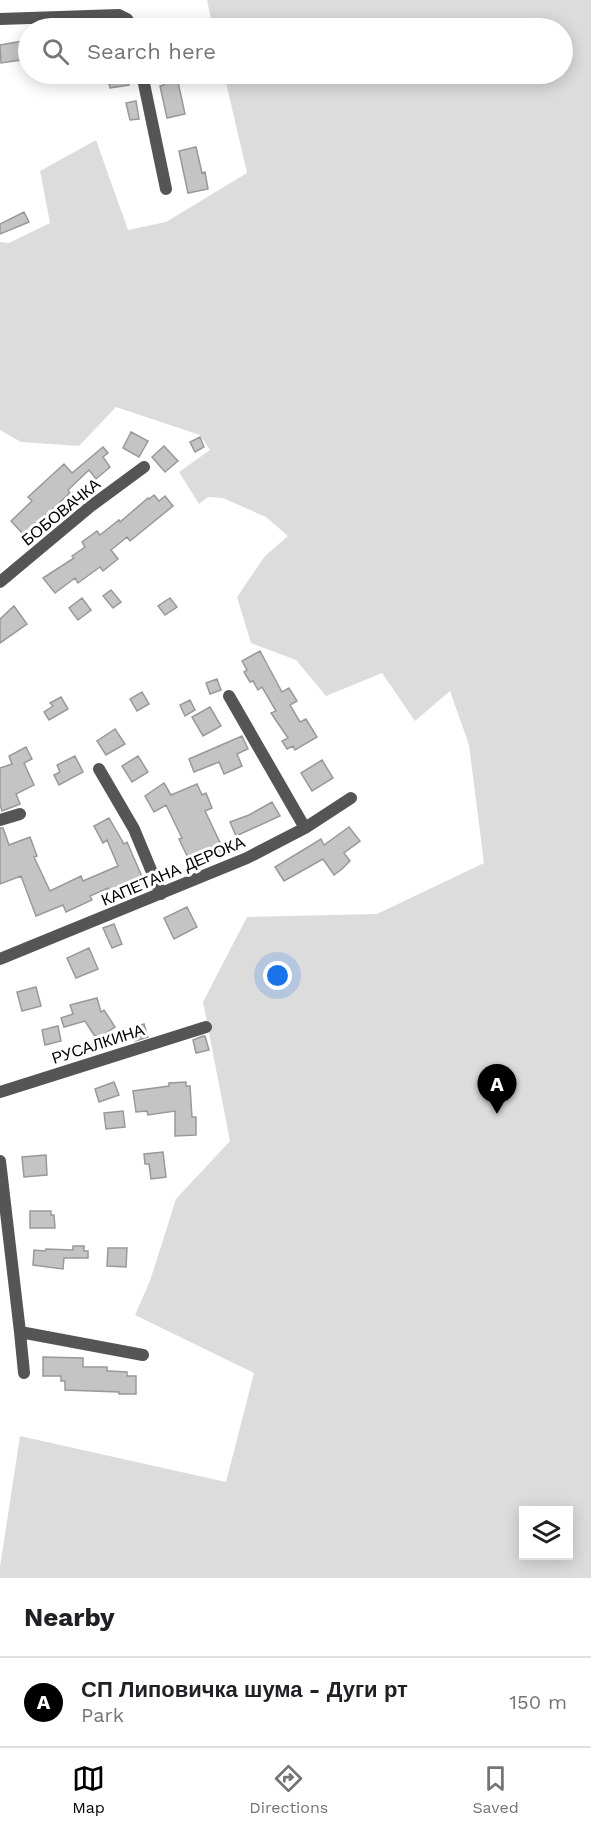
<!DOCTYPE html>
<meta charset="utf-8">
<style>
:root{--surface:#fff;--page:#f6f6f6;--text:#202124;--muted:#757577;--line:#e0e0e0;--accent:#000}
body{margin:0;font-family:"Work Sans",sans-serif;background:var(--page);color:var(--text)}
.controls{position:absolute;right:18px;bottom:18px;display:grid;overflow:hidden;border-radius:0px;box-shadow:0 3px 15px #0003}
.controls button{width:54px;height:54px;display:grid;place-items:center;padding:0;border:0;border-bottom:2px solid var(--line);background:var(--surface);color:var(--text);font:30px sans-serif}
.you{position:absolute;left:278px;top:976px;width:21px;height:21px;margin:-15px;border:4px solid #fff;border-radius:50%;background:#1a73e8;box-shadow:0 0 0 9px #1a73e833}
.badge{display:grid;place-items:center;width:39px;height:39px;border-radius:50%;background:var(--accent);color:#fff;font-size:20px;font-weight:700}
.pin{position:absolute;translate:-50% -50px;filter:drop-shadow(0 2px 3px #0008)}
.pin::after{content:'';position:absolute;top:32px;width:21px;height:18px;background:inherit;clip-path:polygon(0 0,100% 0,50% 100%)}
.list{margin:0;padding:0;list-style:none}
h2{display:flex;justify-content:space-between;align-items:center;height:78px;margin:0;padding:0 24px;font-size:26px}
h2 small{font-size:20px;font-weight:400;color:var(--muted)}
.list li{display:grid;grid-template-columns:39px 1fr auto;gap:18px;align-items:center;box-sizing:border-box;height:90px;padding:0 24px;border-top:2px solid var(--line)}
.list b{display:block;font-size:22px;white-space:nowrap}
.list p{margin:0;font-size:20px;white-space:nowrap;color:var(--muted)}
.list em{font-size:20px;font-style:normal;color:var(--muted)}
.icon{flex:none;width:33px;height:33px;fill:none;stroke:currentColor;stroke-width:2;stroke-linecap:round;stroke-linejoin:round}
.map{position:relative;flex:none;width:591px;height:1578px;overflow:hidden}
.search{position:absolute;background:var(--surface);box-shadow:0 3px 15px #0003;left:18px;right:18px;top:18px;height:66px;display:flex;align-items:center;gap:15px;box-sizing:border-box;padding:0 21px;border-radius:33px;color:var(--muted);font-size:22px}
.sheet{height:168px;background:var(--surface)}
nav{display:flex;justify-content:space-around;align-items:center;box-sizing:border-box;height:84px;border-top:2px solid var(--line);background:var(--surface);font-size:16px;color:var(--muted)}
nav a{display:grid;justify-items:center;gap:3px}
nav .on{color:var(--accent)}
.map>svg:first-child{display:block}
</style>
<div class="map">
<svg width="591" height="1578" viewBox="0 0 591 1578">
<rect width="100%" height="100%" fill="#fff"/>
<path fill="#dcdcdc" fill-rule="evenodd" d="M207 0H591V1578H0V1567L20 1436 226 1482 254 1373 135 1315 150 1281 176 1199 230 1141 203 1002 247 917 377 914 484 863 469 745 450 691 415 721 382 673 326 696 296 660 251 643 237 597 265 556 288 536 266 517 223 498 208 497 199 504 179 472 210 450 200 435 116 407 79 446 21 442 0 430V242L9 243 50 223 40 171 96 140 128 230 166 222 247 173 224 74H562V28H213ZM524 1510H568V1556H524Z"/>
<path fill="#c4c4c4" stroke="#999" stroke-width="1.5" d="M23 41V44L28 43V59L1 63 0 45Z
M107 74H128L129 85 110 88Z
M162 74H199L200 77 178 82 185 114 167 118 160 86 164 85Z
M136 101 139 119 130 120 126 103Z
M196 147 202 173 205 172 208 189 188 193 179 151Z
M24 212 29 222 0 234V224Z
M131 432 148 441 139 457 123 448Z
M200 437 204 447 195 452 190 442Z
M164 446 178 461 165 472 152 457Z
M103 447 108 453 103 457 110 467 96 479 89 470 68 490 70 493 24 535 11 521 32 501 28 497 64 464 72 473Z
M154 495 159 501 165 496 173 506 130 541 127 537 111 550 118 559 103 571 100 567 78 583 75 578 55 593 43 578 74 558 72 556 85 547 82 542 97 531 100 535 119 520 120 522 148 498 149 499Z
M111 590 121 602 113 608 103 596Z
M82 598 91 610 78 620 69 608Z
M170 598 177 607 165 615 158 606Z
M14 606 27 624 0 643V619Z
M260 651 282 692 289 688 297 701 290 705 300 722 306 719 317 737 295 750 293 746 287 749 282 741 288 738 271 713 276 711 262 687 258 690 253 681 250 682 244 672 247 670 242 661Z
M217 679 221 690 210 694 206 683Z
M142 692 149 704 137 711 130 699Z
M61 697 68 709 49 720 44 712 53 706 50 703Z
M190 700 195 710 185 716 180 705Z
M210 707 221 726 203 736 192 717Z
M115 729 125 744 106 755 97 741Z
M242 736 248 749 237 754 242 766 224 774 219 762 194 772 189 759Z
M26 747 32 759 24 763 34 785 16 794 20 804 2 811 0 805V768L12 764 9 756Z
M75 756 83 772 59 785 54 775 60 772 57 765Z
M138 756 148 772 132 782 122 766Z
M322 760 333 778 312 791 301 773Z
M164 783 171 795 197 784 202 795 206 793 212 808 205 811 224 851 204 860 202 856 190 862 179 839 182 838 166 805 154 812 145 796Z
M272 802 280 816 236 836 230 822 249 815Z
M109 818 124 844 127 842 146 886 129 895 124 885 109 892 108 888 90 896 92 900 66 912 63 905 36 916 21 876 0 884V828H3L9 845 30 837 37 856 34 857 50 891 81 876 83 881 118 866 107 840 103 843 94 826Z
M349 827 360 841 344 853 350 861 342 869 334 875 323 859 284 881 275 867 321 839 324 845Z
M187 907 197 927 174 939 164 918Z
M114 924 122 944 112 948 103 928Z
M89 948 98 969 76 978 67 958Z
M36 987 41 1006 22 1011 17 992Z
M97 998 101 1012 104 1010 115 1027 100 1037 94 1035 85 1021 64 1027 61 1018 73 1014 70 1005Z
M144 1024 148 1037 135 1041 131 1028Z
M58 1026 61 1041 45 1045 42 1030Z
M203 1036H205L209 1050 196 1053 193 1040Z
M114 1082 119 1095 99 1102 95 1089Z
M186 1082V1086H190L192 1117H196V1135L175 1136V1111L148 1115 147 1111 136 1112 133 1091 169 1086V1083Z
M123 1111 125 1127 106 1129 104 1113Z
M163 1152 166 1177 151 1179 149 1164H145L144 1154Z
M46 1155 47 1175 24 1177 22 1157Z
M30 1211H51V1215H54L55 1228H30Z
M73 1246H84V1251H88V1258H64L63 1269 33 1265 34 1250 45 1251 46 1249 73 1250Z
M108 1248H127L126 1267 107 1266Z
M43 1357 83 1358V1367H107V1371H109L127 1372V1376H136V1394H119V1392L65 1390V1381H61V1376H43Z"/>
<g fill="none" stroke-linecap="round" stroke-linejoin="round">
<path stroke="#555" stroke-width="12" d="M0 19 119 15 127 19 133 28
M142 74 166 189
M0 582 91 506 144 467
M229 696 305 828
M99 769 134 829 161 894
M0 820 20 814
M0 959 247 858 305 828 351 798
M0 1092 206 1027
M0 1161 20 1332 143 1355
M20 1332 24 1373"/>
</g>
<g text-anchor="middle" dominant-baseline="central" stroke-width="6" stroke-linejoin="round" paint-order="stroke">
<g font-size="16" fill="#000" stroke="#fff">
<text transform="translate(61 512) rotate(-39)">БОБОВАЧКА</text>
<text transform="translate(173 871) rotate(-23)">КАПЕТАНА ДЕРОКА</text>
<text transform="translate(98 1044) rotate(-18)">РУСАЛКИНА</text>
</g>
</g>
</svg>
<div class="controls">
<button><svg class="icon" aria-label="layers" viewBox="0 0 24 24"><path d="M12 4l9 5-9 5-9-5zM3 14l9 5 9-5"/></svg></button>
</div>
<div class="you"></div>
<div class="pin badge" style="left:497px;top:1114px">A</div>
<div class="search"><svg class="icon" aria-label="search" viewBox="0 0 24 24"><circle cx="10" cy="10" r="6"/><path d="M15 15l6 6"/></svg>Search here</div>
</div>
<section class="sheet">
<h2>Nearby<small></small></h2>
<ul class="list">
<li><span class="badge">A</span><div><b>СП Липовичка шума - Дуги рт</b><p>Park</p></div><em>150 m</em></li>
</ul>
</section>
<nav>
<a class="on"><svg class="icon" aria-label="map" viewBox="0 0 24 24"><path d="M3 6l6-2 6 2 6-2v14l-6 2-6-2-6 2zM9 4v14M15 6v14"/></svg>Map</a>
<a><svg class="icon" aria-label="directions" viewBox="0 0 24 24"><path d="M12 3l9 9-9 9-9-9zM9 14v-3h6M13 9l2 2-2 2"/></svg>Directions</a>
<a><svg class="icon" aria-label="saved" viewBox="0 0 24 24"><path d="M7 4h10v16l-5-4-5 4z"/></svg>Saved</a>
</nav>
